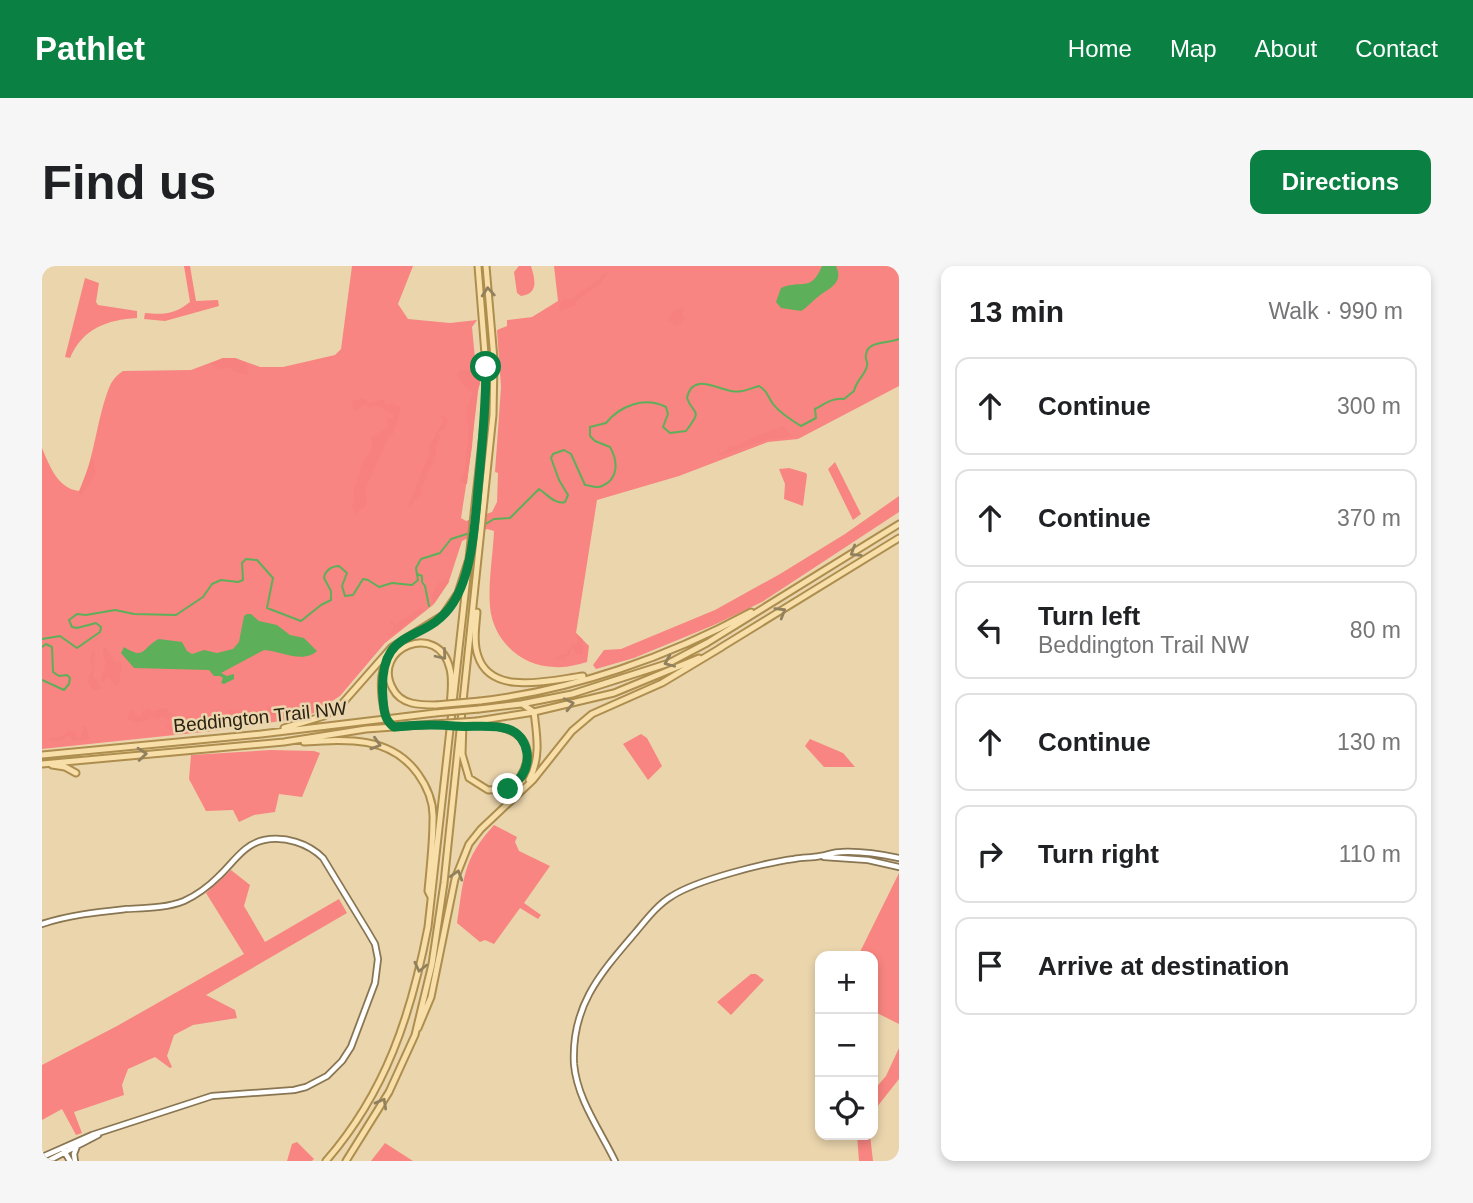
<!DOCTYPE html>
<meta charset="utf-8">
<style>
:root{--surface:#fff;--page:#f6f6f6;--text:#202124;--muted:#757577;--line:#e0e0e0;--accent:#0b8043}
body{margin:0;font-family:Helvetica,sans-serif;background:var(--page);color:var(--text)}
.controls{position:absolute;right:21px;bottom:21px;display:grid;overflow:hidden;border-radius:14px;box-shadow:0 4px 10px #0003}
.controls button{width:63px;height:63px;display:grid;place-items:center;padding:0;border:0;border-bottom:2px solid var(--line);background:var(--surface);color:var(--text);font:35px sans-serif}
.stop{position:absolute;width:21px;height:21px;margin:-16px;border:5px solid #0b8043;border-radius:50%;background:#fff}
.stop.end{background:#0b8043;border-color:#fff;box-shadow:0 2px 7px #0008}
.list{margin:0;padding:0;list-style:none}
h2{display:flex;justify-content:space-between;align-items:center;height:91px;margin:0;padding:0 28px;font-size:30px}
h2 small{font-size:23px;font-weight:400;color:var(--muted)}
.list li{display:grid;grid-template-columns:46px 1fr auto;gap:21px;align-items:center;box-sizing:border-box;height:98px;margin:0 14px 14px;padding:0 14px;border:2px solid var(--line);border-radius:14px}
.list b{display:block;font-size:26px;white-space:nowrap}
.list p{margin:0;font-size:23px;white-space:nowrap;color:var(--muted)}
.list em{font-size:23px;font-style:normal;color:var(--muted)}
.icon{flex:none;width:38px;height:38px;fill:none;stroke:currentColor;stroke-width:2;stroke-linecap:round;stroke-linejoin:round}
.map{position:relative;flex:none;width:857px;height:895px;overflow:hidden;border-radius:14px}
header{display:flex;align-items:center;gap:42px;box-sizing:border-box;height:98px;padding:0 35px;background:var(--accent);color:#fff}
header strong{font-size:33px}
nav{display:flex;gap:38px;margin-inline-start:auto;font-size:24px}
.intro{display:flex;align-items:center;justify-content:space-between;box-sizing:border-box;height:168px;padding:0 42px}
h1{margin:0;font-size:49px}
.button{padding:18px 32px;border-radius:14px;background:var(--accent);color:#fff;font-size:24px;font-weight:700}
main{display:flex;gap:42px;padding:0 42px}
aside{flex:1;background:var(--surface);border-radius:14px;box-shadow:0 4px 10px #0003}
.map>svg:first-child{display:block}
</style>
<header>
<strong>Pathlet</strong>
<nav><a>Home</a><a>Map</a><a>About</a><a>Contact</a></nav>
</header>
<div class="intro"><h1>Find us</h1><a class="button">Directions</a></div>
<main>
<div class="map">
<svg width="857" height="895" viewBox="0 0 857 895">
<rect width="100%" height="100%" fill="#ead5ad"/>
<path fill="#f88581" d="M142 0H148L154 35 176 34 177 40 123 55 102 53 103 47C122 49 133 48 148 36Z
M310 0H371L356 38 366 53 408 57 435 54 430 61 434 103 438 109V118L434 129 430 181 419 252 424 255 450 246 455 236 456 207 453 206 459 121 455 64 465 60V54L490 51 516 35 512 0H857V120L756 173 726 176 637 210 555 234 534 367 547 380 545 396C534 399 524 402 513 401 479 401 451 374 448 341 446 316 451 289 452 265L445 263 420 275 407 315 391 339 343 377 298 430 272 447 252 453 171 465 0 483V182C7 199 16 223 37 225 53 192 54 155 67 122 70 114 75 109 81 105L149 104 181 92H193L218 101H241L293 89 299 83Z
M477 0H489C493 13 497 28 479 30L475 27 472 6Z
M43 12 57 17 54 36 56 39 95 45V52C65 54 41 62 28 92L23 91Z
M793 196 819 248 811 254 786 203Z
M747 202 764 207 765 209 761 240 742 233 743 218 737 203Z
M857 230V246L720 336 672 359 592 392 554 403 551 399 562 384 579 383 673 344 738 308 803 268Z
M599 468 605 472 620 500 606 514 581 478Z
M768 473 801 487 813 501H782L763 480Z
M229 484 272 485 278 487 260 531 237 528 233 546 212 549 197 556 191 544 164 545 147 513 149 489Z
M452 559 475 571 473 576 477 585 508 600 482 637 499 649 496 653 478 642 452 678 443 674 438 676 415 657C422 613 420 594 452 559Z
M189 604 208 619 202 640 223 676 297 633 305 647 164 729 193 744 195 752 151 759 132 769 125 790 130 801 128 802 113 791 86 803 80 819 82 829 32 846 40 867 34 869 20 843 0 854V799L75 760 202 688 164 627Z
M857 607V758L831 745V690H816Z
M709 708H714L722 714 689 749 675 736Z
M857 782V813L831 846V825L844 810Z
M815 869H828L831 895H817Z
M255 876 272 893 270 895H245L250 878Z
M343 877 371 895H329Z"/>
<path fill="#f7817e" d="M563 6 566 7 559 17 534 35V39L518 45 517 40 523 32 526 35 556 14Z
M642 41 640 49 643 51 640 56 634 60 626 55 630 46Z
M181 92H193L205 97 206 109 191 105 190 101 178 103 168 98Z
M417 104H427L438 109 425 218 418 215 423 203 427 161C422 152 426 136 431 127L421 119 415 109Z
M321 132 327 137 342 133 343 139 351 136V138L359 142 351 168 346 172 323 224 325 238 314 248 310 241 313 232 311 228C313 223 320 195 322 193 329 182 332 187 329 171L347 161 345 151 349 153 353 150 337 140 328 141 321 139 314 145 310 142 311 135Z
M398 150 404 151 406 156 402 163 396 167 398 171 394 179V191L391 192 392 196 383 210 387 214 383 213 382 218 378 219 380 227 372 235 369 242 366 240 377 215 380 204 386 193 388 178 402 155Z
M741 160 750 171 724 174 676 190 677 188 684 185 687 181 698 179 701 176Z
M50 192C60 213 44 218 39 230L37 226Z
M406 313 407 316 392 338 389 331 396 317Z
M378 342 382 344C373 352 355 367 346 370L352 360 348 358 349 354 354 358Z
M534 367 541 374V388H534L530 381 528 388 521 394 512 393 517 389 525 388 530 378 536 377Z
M62 380 70 390 72 396 78 395 80 399 76 420 71 418 68 412H64L62 417 58 415 64 396 61 390Z
M53 384 51 411 55 414 59 423 50 424 46 415 50 402 48 391Z
M224 439 234 443 237 449H203L200 454 188 456 185 443 221 446 226 445Z
M107 442 110 446 121 442 127 444V446L134 449 133 453 126 454 119 449 116 456 112 452 93 457 85 452 89 444 93 446V449L100 450V445Z
M181 447 170 461 157 456V462L150 458 148 464H139L135 461 129 465 124 460 125 457 130 460 145 453 147 449 152 454 164 449Z
M42 460H44L47 473 30 475 28 469 19 475 6 474 10 471 18 472 28 464 34 466 33 471 39 472Z"/>
<path fill="#5daf5a" d="M780 0H794C802 17 788 22 777 30 770 35 766 41 759 45L739 42 734 36 739 22C760 13 769 27 780 0Z
M205 348H209L217 355 235 359 248 369 262 372 275 385C260 398 239 385 222 384L179 407 185 410 192 408V413L182 418 179 417 181 412 178 410H172L167 404 92 402 79 387 82 381C104 395 100 381 117 373L140 376 145 385 150 388 162 384 175 387 191 383 197 376 202 350Z"/>
<g fill="none" stroke-linecap="round" stroke-linejoin="round">
<path stroke="#5daf5a" stroke-width="2" d="M442 259 452 253 468 252 497 223C505 228 513 239 523 236L526 229 517 214 509 192 511 188 522 184 529 188 543 219C548 219 554 223 560 220 577 213 576 195 568 181L553 175 548 170V161L564 157C578 140 602 130 624 141L626 148 621 161 628 167 644 165C662 141 651 150 645 132 650 107 673 122 689 125 699 127 707 123 717 120 726 125 725 130 731 138 738 147 749 154 759 160L774 152 773 143C781 139 791 131 802 133L812 125C814 115 823 109 825 100 826 94 823 95 824 89 825 74 847 78 857 73
M375 308 380 310V316L383 320 387 340
M0 373 18 370 35 382 58 366 59 361 54 357 35 362 30 361 27 354 35 348 44 349 73 344 92 348 134 349 161 331 170 318 179 314 196 316 201 314 200 297 204 293 215 294 231 312 225 342 259 355 279 339 289 334V325L282 312C283 305 289 300 297 300L305 307 300 320 303 330 311 329 321 313 326 314 337 321 350 317 370 319 376 314 374 302 379 293 398 287 409 273 428 267
M0 381 4 378 10 381 11 406 17 410 25 409 28 412 27 418 22 424 0 414"/>
<g stroke="#887551" stroke-width="8">
<path id="minor" d="M782 591 826 594 857 601
M0 658C27 649 56 646 84 643 103 642 125 642 142 635 155 629 167 620 177 610 191 597 202 578 222 574 243 570 266 577 281 592L326 666 333 678 336 693 333 717 309 781 300 795 285 810 264 821 252 824 170 830 50 869 0 891
M22 885 28 895
M6 895 56 869
M33 895 32 888 35 880
M573 895C558 864 535 833 532 798 529 740 558 708 593 667 604 654 615 639 630 630 655 614 722 597 752 593 761 591 770 592 778 590 785 589 792 586 799 586 819 585 838 588 857 592"/>
</g>
<g stroke="#ad8e4e" stroke-width="9">
<path id="major" d="M435 346C434 360 431 376 436 390 449 431 509 414 541 410
M678 382 857 272
M438 435C532 424 626 391 709 346
M480 438 492 446C495 470 499 492 487 514
M394 439C378 439 359 439 351 423 328 382 397 354 408 403 411 415 409 428 408 440
M437 443 479 438 530 428 627 397 665 377 857 258
M435 455 492 446 572 427 657 392
M421 457 420 488 427 512 446 524 466 523C483 511 496 482 473 467 462 460 449 459 435 458
M352 461C339 452 337 415 342 401 344 393 349 387 353 380
M242 462 282 450 298 440 350 381 401 349 416 327 426 296
M262 476C305 473 349 470 376 508 386 522 392 538 391 554 391 578 388 602 386 625L389 631
M0 489 219 468 393 447
M0 498 242 476 324 463 392 458
M10 499 23 501 34 507
M376 762 389 731 413 613 427 578 439 563 491 514 530 465 550 448 620 417 680 381
M284 895C344 826 369 749 386 661L443 149 444 101 436 0
M304 895 347 826 373 769 390 698 402 617 451 149 452 93 444 0"/>
</g>
<use href="#minor" stroke="#fff" stroke-width="4.5"/>
<use href="#major" stroke="#f8dea8" stroke-width="5"/>
<g stroke="#ad8e4e" stroke-width="9" stroke-linecap="butt">
<path id="major-bridge" d="M394 439 438 435
M393 447 437 443
M392 458 435 455"/>
</g>
<use href="#major-bridge" stroke="#f8dea8" stroke-width="5"/>
</g>
<defs><path id="oneway-chevron" d="M-2-3.5L2.5 0L-2 3.5" fill="none" stroke-width="1.6" stroke-linecap="round" stroke-linejoin="round" transform="scale(1.75)"/></defs>
<g stroke="#91805e">
<use href="#oneway-chevron" transform="translate(446 26) rotate(-94)"/>
<use href="#oneway-chevron" transform="translate(813 286) rotate(148)"/>
<use href="#oneway-chevron" transform="translate(739 346) rotate(-31)"/>
<use href="#oneway-chevron" transform="translate(400 389) rotate(50)"/>
<use href="#oneway-chevron" transform="translate(627 396) rotate(157)"/>
<use href="#oneway-chevron" transform="translate(527 438) rotate(-13)"/>
<use href="#oneway-chevron" transform="translate(334 478) rotate(17)"/>
<use href="#oneway-chevron" transform="translate(100 488) rotate(-5)"/>
<use href="#oneway-chevron" transform="translate(415 609) rotate(-73)"/>
<use href="#oneway-chevron" transform="translate(378 701) rotate(103)"/>
<use href="#oneway-chevron" transform="translate(340 837) rotate(-61)"/>
</g>
<g fill="none" stroke-linecap="round" stroke-linejoin="round">
<path stroke="#0b8043" stroke-width="9" d="M444 101C444 142 440 182 436 223 433 258 430 308 411 337 383 381 335 356 341 433 342 444 342 454 352 461 372 459 392 458 412 460 437 463 479 450 485 487 487 504 478 515 466 523"/>
</g>
<g text-anchor="middle" dominant-baseline="central" stroke-width="5" stroke-linejoin="round" paint-order="stroke">
<g font-size="19" fill="#2a2213" stroke="#ead5ad">
<text transform="translate(218 451) rotate(-6)">Beddington Trail NW</text>
</g>
</g>
</svg>
<div class="controls">
<button>+</button>
<button>−</button>
<button><svg class="icon" aria-label="locate" viewBox="0 0 24 24"><circle cx="12" cy="12" r="6"/><path d="M12 2v4M12 18v4M2 12h4M18 12h4"/></svg></button>
</div>
<div class="stop" style="left:444px;top:101px"></div>
<div class="stop end" style="left:466px;top:523px"></div>
</div>
<aside>
<h2>13 min<small>Walk · 990 m</small></h2>
<ul class="list">
<li><svg class="icon" aria-label="ahead" viewBox="0 0 24 24"><path d="M12 20V5M6 11l6-6 6 6"/></svg><div><b>Continue</b></div><em>300 m</em></li>
<li><svg class="icon" aria-label="ahead" viewBox="0 0 24 24"><path d="M12 20V5M6 11l6-6 6 6"/></svg><div><b>Continue</b></div><em>370 m</em></li>
<li><svg class="icon" aria-label="left" viewBox="0 0 24 24"><path d="M17 20v-9H6M10 6l-5 5 5 5"/></svg><div><b>Turn left</b><p>Beddington Trail NW</p></div><em>80 m</em></li>
<li><svg class="icon" aria-label="ahead" viewBox="0 0 24 24"><path d="M12 20V5M6 11l6-6 6 6"/></svg><div><b>Continue</b></div><em>130 m</em></li>
<li><svg class="icon" aria-label="right" viewBox="0 0 24 24"><path d="M7 20v-9h11M14 6l5 5-5 5"/></svg><div><b>Turn right</b></div><em>110 m</em></li>
<li><svg class="icon" aria-label="arrive" viewBox="0 0 24 24"><path d="M6 21V4h12l-3 4 3 4H6"/></svg><div><b>Arrive at destination</b></div></li>
</ul>
</aside>
</main>
